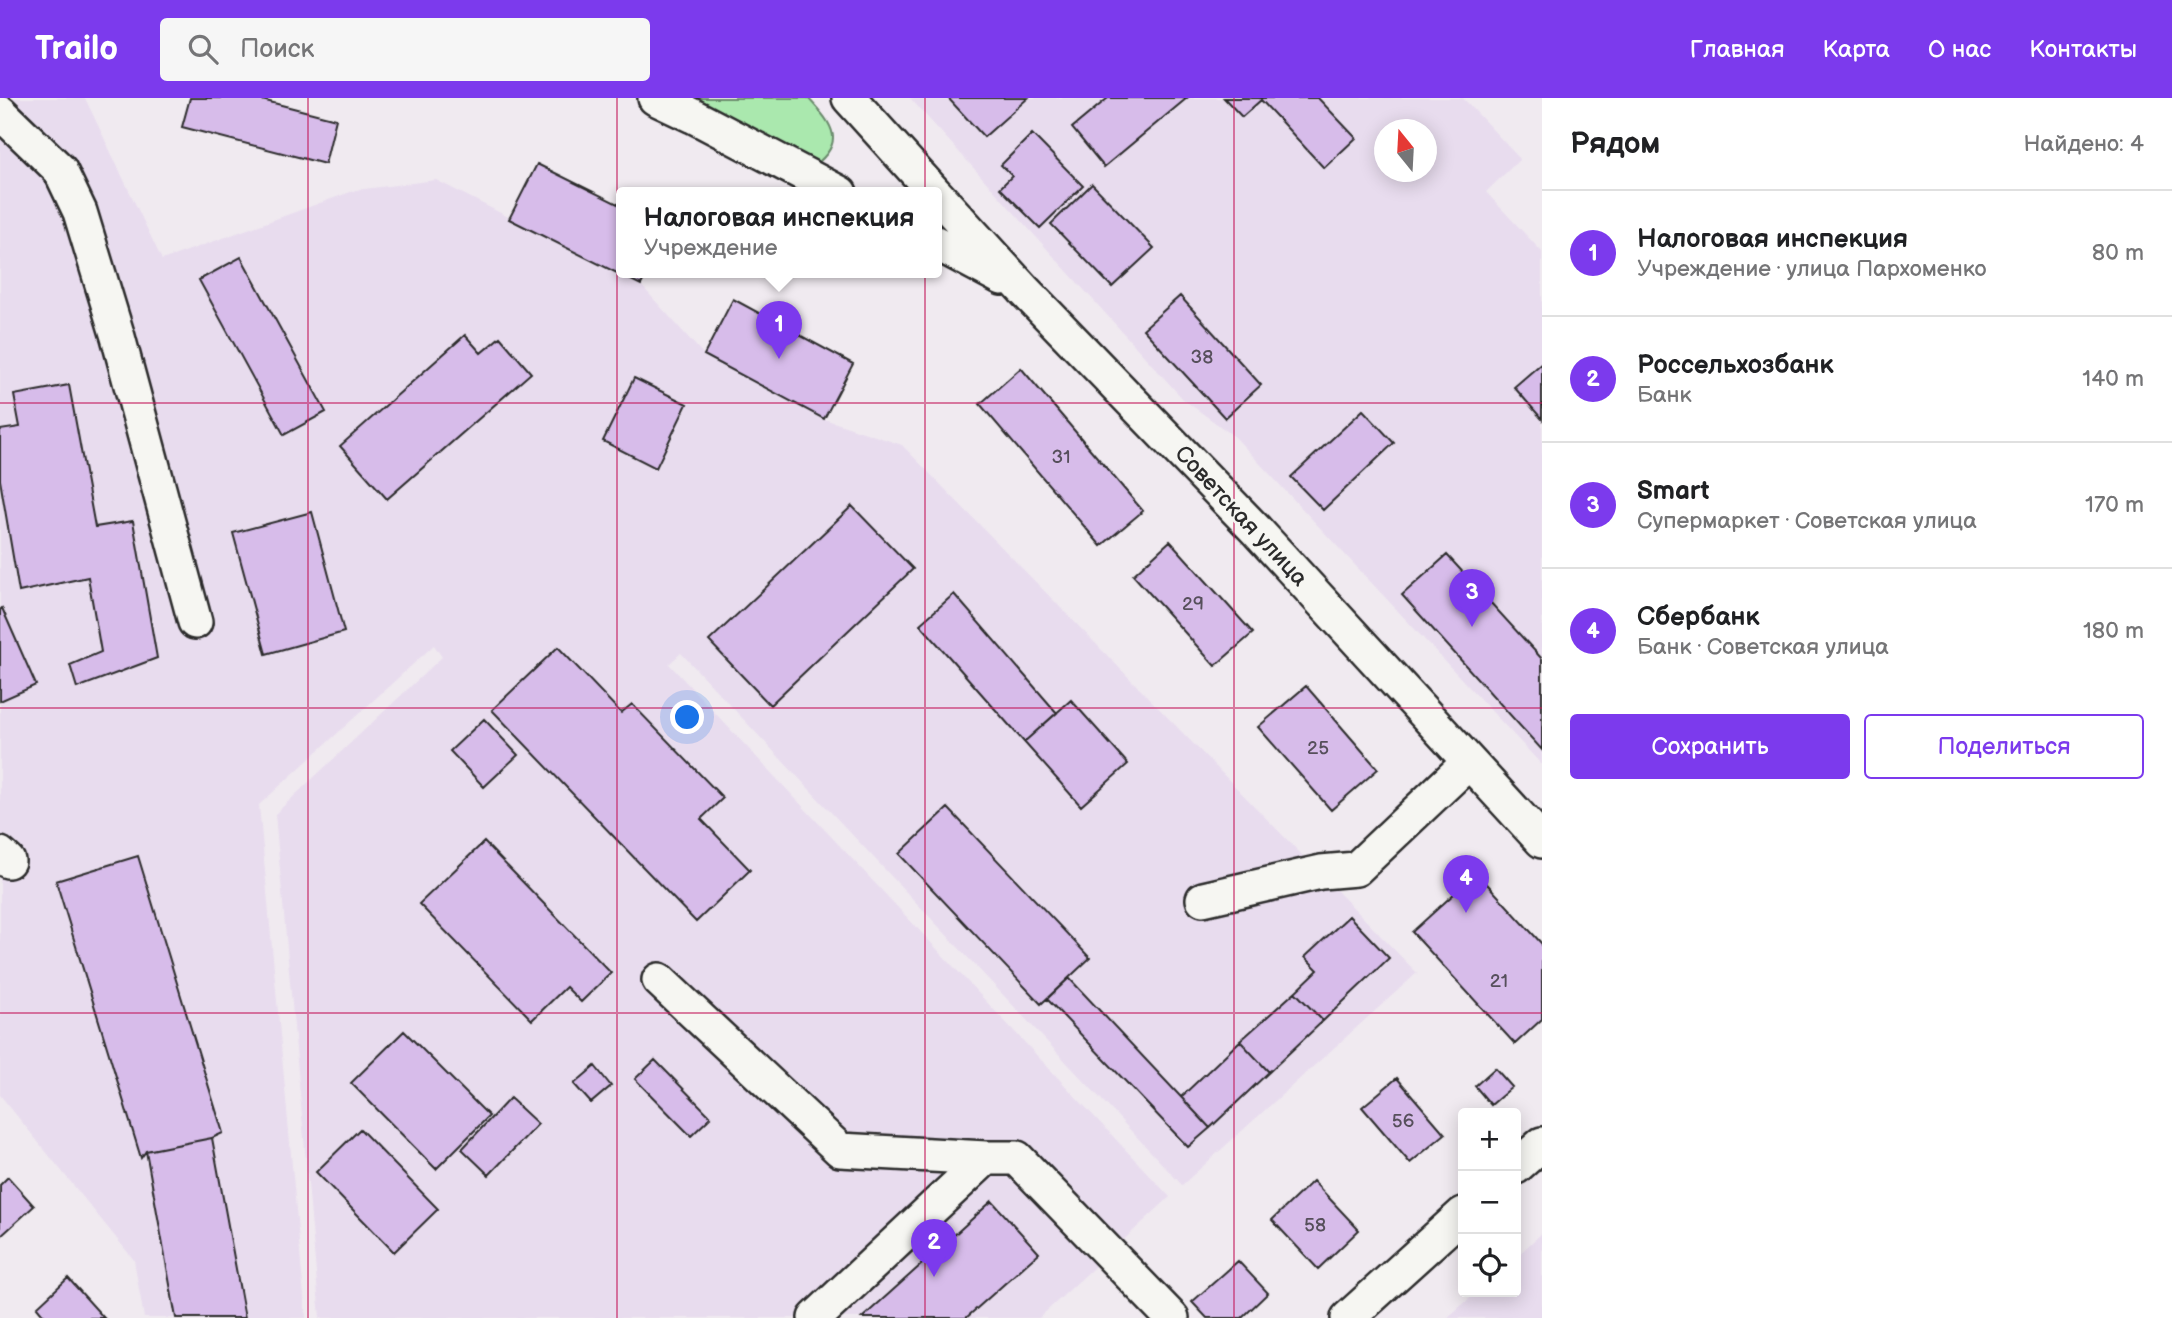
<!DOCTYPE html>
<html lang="ru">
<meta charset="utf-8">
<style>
:root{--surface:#fff;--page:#f6f6f6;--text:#202124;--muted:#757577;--line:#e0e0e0;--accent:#7c3aed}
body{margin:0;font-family:"Balsamiq Sans",sans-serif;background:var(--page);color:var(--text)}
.controls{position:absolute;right:21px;bottom:21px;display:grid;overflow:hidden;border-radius:7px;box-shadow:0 4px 18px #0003}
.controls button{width:63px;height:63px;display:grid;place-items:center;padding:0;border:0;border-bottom:2px solid var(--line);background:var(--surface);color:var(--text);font:35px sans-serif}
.compass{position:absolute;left:1374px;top:21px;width:63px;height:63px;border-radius:50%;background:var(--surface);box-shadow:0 4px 18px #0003;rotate:342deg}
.you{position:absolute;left:688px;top:620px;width:24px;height:24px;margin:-18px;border:5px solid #fff;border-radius:50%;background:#1a73e8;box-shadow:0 0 0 10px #1a73e833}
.badge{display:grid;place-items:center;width:46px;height:46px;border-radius:50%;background:var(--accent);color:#fff;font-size:23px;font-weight:700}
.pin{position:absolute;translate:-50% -58px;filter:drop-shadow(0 2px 4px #0008)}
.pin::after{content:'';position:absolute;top:37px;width:24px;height:21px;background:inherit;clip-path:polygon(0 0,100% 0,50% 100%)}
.popup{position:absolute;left:616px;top:89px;width:326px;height:91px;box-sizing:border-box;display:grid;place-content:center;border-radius:7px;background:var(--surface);filter:drop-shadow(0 2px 5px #0005);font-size:23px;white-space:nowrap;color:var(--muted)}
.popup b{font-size:26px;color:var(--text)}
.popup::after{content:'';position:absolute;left:50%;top:100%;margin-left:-14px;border:14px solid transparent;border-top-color:var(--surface)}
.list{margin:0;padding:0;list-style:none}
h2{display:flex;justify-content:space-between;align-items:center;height:91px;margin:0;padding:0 28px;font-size:30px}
h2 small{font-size:23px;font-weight:400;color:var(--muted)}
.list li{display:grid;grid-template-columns:46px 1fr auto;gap:21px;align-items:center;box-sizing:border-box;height:126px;padding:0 28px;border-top:2px solid var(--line)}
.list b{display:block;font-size:26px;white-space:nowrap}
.list p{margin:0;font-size:23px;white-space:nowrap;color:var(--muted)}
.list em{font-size:23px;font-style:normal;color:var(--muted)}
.actions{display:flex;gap:14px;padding:21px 28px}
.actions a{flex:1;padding:16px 0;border:2px solid var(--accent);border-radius:7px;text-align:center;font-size:24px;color:var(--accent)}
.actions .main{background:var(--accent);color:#fff}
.icon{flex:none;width:38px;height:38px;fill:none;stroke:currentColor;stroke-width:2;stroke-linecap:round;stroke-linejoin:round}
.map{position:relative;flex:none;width:1542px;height:1220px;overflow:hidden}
header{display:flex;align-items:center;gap:42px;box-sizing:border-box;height:98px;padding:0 35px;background:var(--accent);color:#fff}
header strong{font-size:33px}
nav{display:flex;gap:38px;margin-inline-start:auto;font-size:24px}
.search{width:490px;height:63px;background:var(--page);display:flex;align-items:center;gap:18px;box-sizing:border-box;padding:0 24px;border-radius:7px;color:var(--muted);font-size:26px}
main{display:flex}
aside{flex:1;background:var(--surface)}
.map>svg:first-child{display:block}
</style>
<header>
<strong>Trailo</strong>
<div class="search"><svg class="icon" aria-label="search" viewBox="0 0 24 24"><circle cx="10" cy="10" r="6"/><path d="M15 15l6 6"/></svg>Поиск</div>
<nav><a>Главная</a><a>Карта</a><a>О нас</a><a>Контакты</a></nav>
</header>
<main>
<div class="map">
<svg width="1542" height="1220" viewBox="0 0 1542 1220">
<rect width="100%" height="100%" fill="#f0eaf0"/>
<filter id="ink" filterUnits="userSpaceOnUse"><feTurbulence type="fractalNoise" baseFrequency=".0143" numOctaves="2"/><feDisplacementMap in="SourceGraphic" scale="14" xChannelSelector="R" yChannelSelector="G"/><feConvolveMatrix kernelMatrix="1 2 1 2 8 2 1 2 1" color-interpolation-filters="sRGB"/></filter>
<g filter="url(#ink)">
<path fill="#e8dcee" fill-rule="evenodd" d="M0 0H85L162 162 356 92 436 82 641 187 704 257 824 321 902 347 1417 875 1182 1087 681 555 669 566 1170 1099 1039 1220H320L275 716 442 559 434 547 259 707 306 1220H144L134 1162 0 997Z
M910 0H1463L1520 61 1486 94 1542 154V667L1235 339 1184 302ZM1384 32H1426V74H1384Z
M1542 1135V1220H1447L1477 1194H1516V1159Z"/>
<path fill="#aae8ae" stroke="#6a8a6c" stroke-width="2" d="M685 0H808C834 28 848 46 808 72Z"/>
<path fill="#d7bcea" stroke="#2b2b2b" stroke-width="2" d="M190 0H254L336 21 325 66 182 29Z
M948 0H1028L984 39Z
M1108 0H1187L1104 69 1072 30Z
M1224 0H1318L1356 40 1324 70 1261 2 1242 19Z
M1032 36 1083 88 1040 130 1000 90 1012 78 1001 67Z
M537 66 622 108V175H647L641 187 509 121Z
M1092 86 1154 150 1112 189 1051 126Z
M241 159 326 314 284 337 199 182Z
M1180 198 1261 287 1225 320 1143 231Z
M733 201 853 266 824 321 704 257Z
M465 237 481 255 500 239 531 275 387 401 340 348Z
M1542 265V321L1514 289Z
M1021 270 1143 413 1101 448 980 306Z
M634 280 687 306 656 370 603 343Z
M69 287 95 429 133 423 157 560 77 590 70 567 101 554 88 479 19 494 0 382V332L20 329 14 297Z
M1363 312 1394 345 1323 412 1291 379Z
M852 408 913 471 770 607 709 543Z
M312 414 344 534 266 556 233 435Z
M1170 443 1253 535 1215 568 1133 477Z
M1447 457 1542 561V652L1402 497Z
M954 496 1057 615 1024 644 920 526Z
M2 510 36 587 0 603V512Z
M558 549 621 615 632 606 723 700 701 721 750 772 696 824 492 612Z
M1306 588 1378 671 1331 712 1258 629Z
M1071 602 1128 666 1081 708 1024 644Z
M484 621 518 657 484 689 450 653Z
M948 710 1090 860 1041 906 899 756Z
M484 744 611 875 581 904 566 889 532 922 419 806Z
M138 758 223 1035 212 1040 146 1053 141 1060 56 783Z
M1477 775 1542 846V921L1515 946 1412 834Z
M1349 818 1389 860 1323 923 1295 894 1318 872 1305 859Z
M1069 880 1210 1030 1188 1049 1047 901Z
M1295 894 1323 923 1269 974 1240 943Z
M404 933 489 1018 436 1071 351 985Z
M1240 943 1269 974 1210 1030 1181 999Z
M655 962 711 1019 691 1038 635 981Z
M595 968 611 988 591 1005 574 986Z
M1495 970 1512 989 1491 1007 1475 988Z
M1397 980 1445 1036 1410 1065 1362 1009Z
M510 1000 538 1026 489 1077 462 1051Z
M360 1031 438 1111 394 1154 316 1074Z
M212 1040 245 1220H176L146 1053Z
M8 1079 34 1108 0 1139V1087Z
M1313 1083 1359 1132 1318 1171 1272 1122Z
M992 1103 1039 1155 966 1220H862Z
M1238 1163 1268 1195 1242 1220H1207L1192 1204Z
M68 1180 104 1220H46L37 1209Z"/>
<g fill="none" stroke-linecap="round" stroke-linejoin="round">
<g stroke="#2b2b2b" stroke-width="38">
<path id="minor" d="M655 0 693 18 840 95
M849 0 935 95
M0 14 60 72 80 114 118 239 195 524
M936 96 1023 191 1256 432 1542 743
M936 145 1002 180
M0 756 8 763
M1203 801 1321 774 1356 771 1469 664
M659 882 840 1052 986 1060
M1516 1069 1542 1046
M815 1220 986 1060H1017L1172 1220
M1348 1220 1463 1116"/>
</g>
<use href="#minor" stroke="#f6f6f2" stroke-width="33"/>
</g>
</g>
<path fill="none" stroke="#c2185b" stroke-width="2" stroke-opacity="0.55" d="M308 0V1220M617 0V1220M925 0V1220M1234 0V1220M0 305H1542M0 610H1542M0 915H1542"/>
<g text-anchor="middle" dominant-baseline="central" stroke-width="5" stroke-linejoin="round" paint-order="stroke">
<g font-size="19" fill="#564f5b">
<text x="1202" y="259">38</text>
<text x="1061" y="359">31</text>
<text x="1193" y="506">29</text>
<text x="1318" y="650">25</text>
<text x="1499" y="883">21</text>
<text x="1403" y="1023">56</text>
<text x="1315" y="1127">58</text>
</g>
<g font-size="23" fill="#2b2b2b" stroke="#f6f6f2">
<text transform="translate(1241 418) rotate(47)">Советская улица</text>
</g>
</g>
</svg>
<div class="controls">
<button>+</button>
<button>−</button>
<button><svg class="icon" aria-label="locate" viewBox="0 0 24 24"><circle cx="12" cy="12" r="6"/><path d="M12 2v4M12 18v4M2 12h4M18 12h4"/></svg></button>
</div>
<svg class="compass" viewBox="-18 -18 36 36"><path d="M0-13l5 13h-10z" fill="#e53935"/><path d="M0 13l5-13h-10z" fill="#757577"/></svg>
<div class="you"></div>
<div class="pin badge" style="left:779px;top:261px">1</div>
<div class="popup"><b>Налоговая инспекция</b>Учреждение</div>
<div class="pin badge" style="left:934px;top:1179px">2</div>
<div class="pin badge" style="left:1472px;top:529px">3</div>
<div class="pin badge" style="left:1466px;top:815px">4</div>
</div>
<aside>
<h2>Рядом<small>Найдено: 4</small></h2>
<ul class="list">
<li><span class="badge">1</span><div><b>Налоговая инспекция</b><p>Учреждение · улица Пархоменко</p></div><em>80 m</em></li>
<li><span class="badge">2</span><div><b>Россельхозбанк</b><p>Банк</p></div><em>140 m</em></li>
<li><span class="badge">3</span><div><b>Smart</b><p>Супермаркет · Советская улица</p></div><em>170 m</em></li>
<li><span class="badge">4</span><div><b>Сбербанк</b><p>Банк · Советская улица</p></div><em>180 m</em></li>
</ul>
<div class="actions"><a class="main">Сохранить</a><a>Поделиться</a></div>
</aside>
</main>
